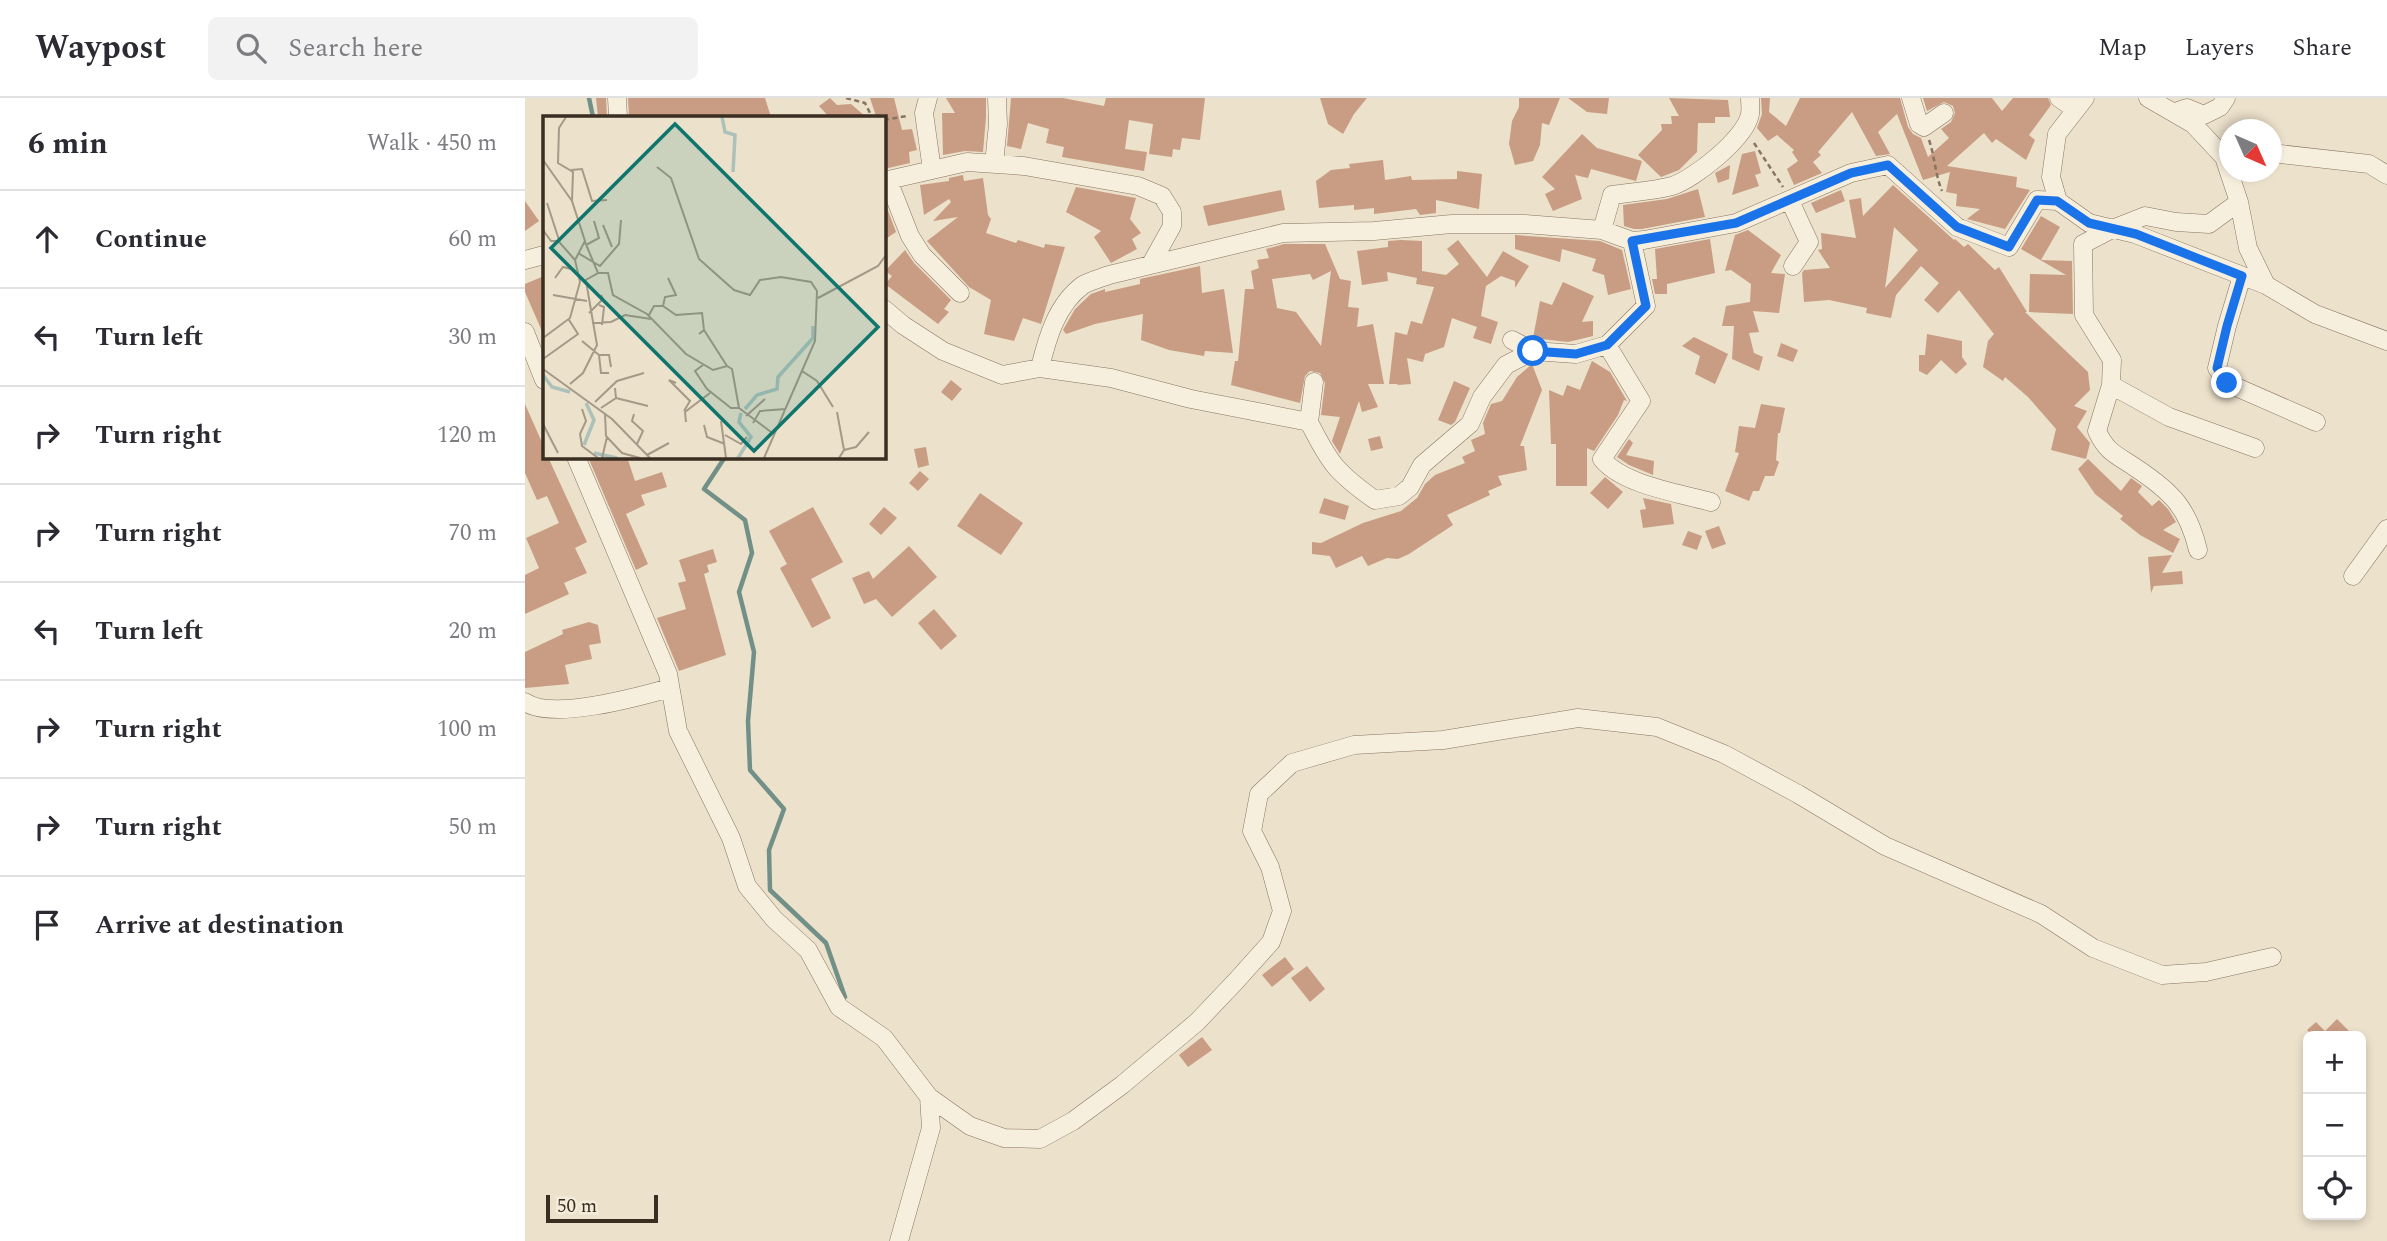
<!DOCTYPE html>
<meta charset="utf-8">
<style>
:root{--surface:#fff;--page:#f2f2f3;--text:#2b2b33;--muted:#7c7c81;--line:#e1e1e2}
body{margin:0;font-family:Spectral,serif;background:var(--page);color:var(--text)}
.controls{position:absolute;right:21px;bottom:21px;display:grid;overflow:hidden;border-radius:10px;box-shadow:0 4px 10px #0003}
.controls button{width:63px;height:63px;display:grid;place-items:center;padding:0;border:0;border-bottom:2px solid var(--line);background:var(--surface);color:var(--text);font:35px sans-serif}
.compass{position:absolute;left:1694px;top:21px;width:63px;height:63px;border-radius:50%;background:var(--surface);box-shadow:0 4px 10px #0003;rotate:135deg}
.scale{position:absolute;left:21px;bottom:18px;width:112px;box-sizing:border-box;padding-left:7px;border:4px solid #3a2d22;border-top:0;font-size:19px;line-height:24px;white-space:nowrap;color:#3a2d22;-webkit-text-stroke:5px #f4ecda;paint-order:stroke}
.stop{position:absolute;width:21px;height:21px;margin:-16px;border:5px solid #1a73e8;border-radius:50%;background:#fff}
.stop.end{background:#1a73e8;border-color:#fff;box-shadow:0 2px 7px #0008}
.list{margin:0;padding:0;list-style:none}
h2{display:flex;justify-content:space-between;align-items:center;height:91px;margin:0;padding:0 28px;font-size:30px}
h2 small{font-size:23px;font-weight:400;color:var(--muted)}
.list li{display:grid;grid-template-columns:46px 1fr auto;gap:21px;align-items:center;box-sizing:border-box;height:98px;padding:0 28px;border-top:2px solid var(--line)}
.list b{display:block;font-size:26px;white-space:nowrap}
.list em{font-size:23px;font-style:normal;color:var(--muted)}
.icon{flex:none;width:38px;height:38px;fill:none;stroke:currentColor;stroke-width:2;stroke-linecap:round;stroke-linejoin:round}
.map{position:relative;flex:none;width:1862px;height:1143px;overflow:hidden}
header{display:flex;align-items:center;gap:42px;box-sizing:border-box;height:98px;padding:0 35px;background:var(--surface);border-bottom:2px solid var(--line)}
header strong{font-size:33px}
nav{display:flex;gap:38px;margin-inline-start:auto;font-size:24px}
.search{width:490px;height:63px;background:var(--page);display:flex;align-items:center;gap:18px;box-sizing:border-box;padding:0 24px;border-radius:10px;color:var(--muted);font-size:26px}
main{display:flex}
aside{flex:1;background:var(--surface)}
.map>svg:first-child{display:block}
</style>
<header>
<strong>Waypost</strong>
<div class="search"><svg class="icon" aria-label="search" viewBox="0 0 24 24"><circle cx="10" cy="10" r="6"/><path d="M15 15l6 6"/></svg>Search here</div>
<nav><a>Map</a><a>Layers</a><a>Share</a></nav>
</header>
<main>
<aside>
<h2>6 min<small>Walk · 450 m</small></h2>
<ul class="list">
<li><svg class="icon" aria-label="ahead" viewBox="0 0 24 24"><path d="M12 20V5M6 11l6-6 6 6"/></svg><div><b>Continue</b></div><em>60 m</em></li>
<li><svg class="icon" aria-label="left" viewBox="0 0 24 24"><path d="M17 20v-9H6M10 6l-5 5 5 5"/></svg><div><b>Turn left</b></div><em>30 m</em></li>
<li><svg class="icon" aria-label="right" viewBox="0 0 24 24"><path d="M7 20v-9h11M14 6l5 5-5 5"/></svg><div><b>Turn right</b></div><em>120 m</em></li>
<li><svg class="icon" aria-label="right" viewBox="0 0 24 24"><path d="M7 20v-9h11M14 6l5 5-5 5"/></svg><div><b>Turn right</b></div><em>70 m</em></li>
<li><svg class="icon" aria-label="left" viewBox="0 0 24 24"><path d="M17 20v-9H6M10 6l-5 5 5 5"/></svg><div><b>Turn left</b></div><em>20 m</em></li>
<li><svg class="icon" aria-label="right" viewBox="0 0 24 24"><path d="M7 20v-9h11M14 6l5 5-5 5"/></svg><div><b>Turn right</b></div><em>100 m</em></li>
<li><svg class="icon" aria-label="right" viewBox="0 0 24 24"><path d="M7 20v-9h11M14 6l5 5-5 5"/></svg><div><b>Turn right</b></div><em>50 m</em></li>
<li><svg class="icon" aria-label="arrive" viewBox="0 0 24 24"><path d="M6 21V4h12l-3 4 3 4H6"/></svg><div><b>Arrive at destination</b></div></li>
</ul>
</aside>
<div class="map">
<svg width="1862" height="1143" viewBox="0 0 1862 1143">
<rect width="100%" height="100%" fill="#ece1cb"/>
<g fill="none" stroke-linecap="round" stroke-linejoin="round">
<path stroke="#719087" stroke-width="4.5" d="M64 0 68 19
M200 359 179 391 220 422 227 455 214 494 229 554 223 623 225 672 259 711 244 752 245 792 301 845 320 899"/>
</g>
<path fill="#c89d83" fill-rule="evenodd" d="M71 0H81L82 19H73Z
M103 0H240L246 19H104Z
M305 0 312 7 326 6 341 19H304L294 8Z
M345 0H369L377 32 387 31 392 52 384 54 385 65 359 71V16L351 18Z
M421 0H461V19L458 54 440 53 418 57 417 15H430Z
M486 0H538L579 8 581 0H680L675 42 657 40 655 52 648 51 647 59 624 56 628 26 604 22 600 51 622 54 619 73 537 59 539 49 521 45 524 31 503 25 496 51 482 48Z
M795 0H842L829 16 818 36 803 26Z
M994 0H1035L1024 27 1017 25 1015 47 1008 63 990 67 984 46 987 23 994 9Z
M1043 0H1084L1082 16 1062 14Z
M1144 0 1203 2 1205 19H1190V25H1173L1172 54 1154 72 1136 79 1113 57 1137 32 1136 26H1147L1146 18H1154Z
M1236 0H1245L1244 14 1261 28 1275 0H1375L1383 29 1388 36 1396 40 1403 59 1424 40 1416 31 1426 24 1430 15 1428 8 1419 4 1402 13 1398 0H1467L1477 13 1488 0H1523L1526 7 1504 37 1510 42 1501 62 1471 41 1467 45 1459 35 1422 68 1492 79 1491 89 1505 92 1480 131 1442 121 1455 111 1431 108 1432 96 1421 94 1425 74 1398 82 1372 16 1353 34 1365 56 1351 58 1327 14 1293 54 1296 57 1288 64 1297 75 1269 87 1262 71 1273 63 1267 54 1269 52 1252 37 1243 43 1232 30 1237 16Z
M1057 36 1072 50 1117 63 1111 83 1066 71 1063 80 1050 77 1057 101 1028 113 1020 96 1030 91 1017 79Z
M1230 53 1236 75 1230 77 1234 88 1207 97 1217 56Z
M858 62 860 82 886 78 887 82 932 81V73L957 76 954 111 911 102V115L895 117 891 111 849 116V110L829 112V107L794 110 791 83 806 72 825 70 824 66Z
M1205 67 1204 81 1193 85 1190 75Z
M438 77 439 83 458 80 463 117 466 121 461 135 491 145 493 142 519 150 520 146 540 149 516 226 498 220 489 243 459 236 466 202 444 189 402 143 433 119 408 123 426 104 424 101 399 117 395 87 424 83V80Z
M1368 87 1429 142 1430 141 1439 149 1443 146 1470 172 1474 169 1502 214H1500L1563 274 1565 292 1549 308 1562 313 1552 329 1565 345 1561 361 1526 352 1531 331 1503 299 1480 279 1478 283 1458 269 1463 243 1469 236 1434 192 1413 215 1399 202 1414 185 1396 168 1371 197 1366 220 1341 215 1342 210 1304 202 1279 204 1277 175 1279 172 1305 170 1293 152 1297 151 1296 135 1331 140 1324 102 1336 100 1338 118ZM1369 129 1393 152 1360 190Z
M551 89 611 100 605 121 616 135 607 141 612 151 586 165 569 139 576 133 541 114Z
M1173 91 1180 119 1117 131H1109L1099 128 1098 107 1142 101Z
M756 92 760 112 683 128 678 108Z
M1316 92 1320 103 1291 115 1286 105Z
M359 102 371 134 359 142Z
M0 103 14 123 0 133Z
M1516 118 1535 129 1516 162 1547 163 1548 216 1504 214 1505 176 1541 177 1496 151Z
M1223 132 1256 157 1246 175 1260 176 1254 215 1228 213 1234 234 1224 235 1229 255 1238 259 1234 273 1207 261 1209 228H1197L1201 208 1225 204 1226 186 1206 172 1200 173 1210 137Z
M990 137 1075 143 1097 152 1106 191 1083 197 1079 177 1067 173 1071 161 1037 151 1035 164 990 151Z
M1185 141 1190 175 1142 186V196H1130L1127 181H1132L1130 151Z
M876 142 897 143V173L921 177 934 166 922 151 933 142 962 179 978 153 1004 168 990 190V183L976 178 961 188 956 218 973 224 966 246 948 240 952 229 927 220 919 249 900 256 898 264 882 260 886 286 873 287 872 286H864L870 234 882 237 886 223 897 226 909 189 891 186 892 180 862 174 863 183 837 187 832 153 863 149V143Z
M759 146H800L815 181 826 183 823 209 834 210 832 229 848 226 859 286H843L853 309 837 314 834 303 815 356 807 343 815 319 796 317 800 285 795 275 785 273 780 278 775 305 706 287 710 263H713L720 191H729L726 173 734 170 732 162 744 160 741 151ZM806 173 796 248 771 214 752 210 747 181 785 176 788 182Z
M380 152 389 165 426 202 419 211 424 214 413 226 360 186 367 178 360 173Z
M675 168 677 195 699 191 708 255 680 253 679 258 644 252 616 242 618 216 570 226 541 236 538 232 550 211 566 196 580 191V194L615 186V181Z
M19 178V238L0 194V186Z
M1038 184 1069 198 1057 224 1068 223V238L1043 244 1008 240 1015 203 1027 207Z
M1402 236 1437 243V259L1442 266 1431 276 1416 262 1402 277 1394 273V257H1400Z
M1169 239 1203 256 1190 286 1170 276 1175 258 1157 248Z
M1256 245 1273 252 1268 264 1252 258Z
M1067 263 1085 274 1102 303 1099 302 1093 317 1069 353 1062 350V388H1031V346H1026L1024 292 1038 298 1042 287 1055 292Z
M1007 266 1017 292 995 348H999L1002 372 973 378 977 387 963 393 965 397 922 417 928 427 884 456 873 461 862 460 843 468 837 458 811 470 805 458 787 456V444L796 445 838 425 876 413 892 400 900 386 910 377 940 365 937 359 950 353 946 342 960 336 958 325 966 306 977 303 992 279Z
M426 282 437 291 427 303 416 294Z
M929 283 945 290 930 324 926 327 913 322Z
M0 306 19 349V359H23L62 444 50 450 62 475 39 485 44 496 0 516V477L14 470 1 440 34 425 22 398 12 402 0 375Z
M1236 306 1260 310 1255 335H1253L1251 362 1254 364 1249 378H1240L1234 393H1228L1224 403 1200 393 1214 355 1210 354 1214 328 1230 330Z
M855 338 858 350 846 353 843 341Z
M1104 341 1108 345 1101 357 1129 363 1128 377 1104 367 1092 359Z
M401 349 404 367 393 370 389 351Z
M63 359H102L110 383 137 374 142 389 116 397 120 407 101 416 123 466 111 472Z
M1563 361 1596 393 1606 380 1617 388 1613 394 1627 408 1634 402 1643 411 1651 424 1638 432 1655 441 1648 455 1615 437 1595 421 1598 418 1570 396 1553 371Z
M395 373 404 381 393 393 384 385Z
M1080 379 1098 394 1083 411 1065 395Z
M455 395 498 425 476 457 432 428Z
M799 400 824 408 820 422 794 415Z
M1118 400 1146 406 1149 426 1118 430 1115 412 1121 411Z
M288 409 318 464 286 481 306 520 287 530 255 470 262 466 244 433Z
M359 409 372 420 356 437 344 426Z
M1194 428 1201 446 1187 451 1180 433Z
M1163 433 1177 438 1172 452 1157 447Z
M384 448 412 479 367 519 351 501 339 506 327 480 344 473 348 481Z
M188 451 192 464 182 467 184 474 179 476 201 557 154 573 132 520 161 511 153 485 161 483 154 462Z
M1647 457 1637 475 1657 473 1658 486 1629 488 1626 495 1623 459Z
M409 511 432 538 416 552 393 525Z
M64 524 73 527 76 545 64 547 67 561 40 567 44 586 0 590V554L38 536 37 532Z
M760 859 769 871 747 889 737 877Z
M782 868 800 891 785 904 766 880Z
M1812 921 1829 938H1788L1782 932 1791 924 1800 933Z
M677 939 687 952 663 969 654 957Z"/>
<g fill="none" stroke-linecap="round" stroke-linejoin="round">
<g stroke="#887460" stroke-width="19">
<path id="minor" d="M92 0 93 19
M403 0 399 15 407 72
M1386 0 1394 26 1399 29 1419 15
M1534 0 1550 11
M1560 0 1532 36 1526 79 1533 103 1564 125 1610 136 1741 187
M1623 0 1668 26 1699 59 1714 104 1723 150 1741 187 1790 216 1862 243
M1650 14 1662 10 1679 17 1695 9 1701 0
M1746 55 1844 66 1862 77
M469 66 473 26 472 0
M363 82 385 138 397 157 435 195
M359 83 442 64 499 68 613 88 637 98 647 114V128L626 166
M1265 103 1284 144 1268 168
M1077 132 1087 97C1107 94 1128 93 1147 88 1169 81 1221 40 1225 16 1226 11 1225 5 1225 0
M1107 143 1121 208 1082 247 1116 303 1077 361C1098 387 1154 395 1186 404
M0 162 19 157
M1717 178 1702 228 1692 270 1702 285 1791 324
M359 211 378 227 418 253 477 277 515 270C522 240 532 206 558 187 565 183 576 180 584 177L758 135 849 133 927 126H1000L1077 132 1107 143 1119 142 1211 125 1326 75 1363 67 1432 129 1484 149 1512 102 1533 103
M0 234 19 282
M987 242 1008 253
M515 270 586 280 666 301 784 324 789 284
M1586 287 1644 319 1730 350
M784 324C805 366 812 375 850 402L874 398 885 389 897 367 945 326 957 299 981 267 1008 253 1051 256 1082 247
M51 359 143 576 153 633 206 740 222 788 249 821 283 852 314 909 359 940 404 999 445 1028 479 1040 515 1041 548 1023 597 987 672 924 711 883 746 844 757 813 745 769 727 733 734 696 767 665 829 647 918 642 1053 620 1132 629 1199 656 1273 696 1360 748 1516 816 1568 850 1637 877 1681 874 1747 859
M1673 452C1663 410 1647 394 1611 370 1592 357 1582 355 1572 333L1586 287 1587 262 1559 217 1558 146 1587 131 1620 118 1651 124 1684 126 1714 104
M1828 478 1862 431
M0 604C27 623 113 599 145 590
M374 1143 406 1030 404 999"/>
</g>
<path stroke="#887460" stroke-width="2.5" stroke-dasharray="5 3.5" stroke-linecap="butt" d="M321 0 340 5 347 19
M359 22 382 18
M1404 42C1410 59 1410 76 1417 93
M1229 45 1258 89"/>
<use href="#minor" stroke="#f7efde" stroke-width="18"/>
</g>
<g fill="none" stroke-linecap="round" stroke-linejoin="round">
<path stroke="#1a73e8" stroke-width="9" d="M1008 253 1051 256 1082 247 1121 208 1107 143 1211 125 1326 75 1363 67 1432 129 1484 149 1512 102 1532 103 1564 125 1611 136 1717 178 1702 228 1692 270 1702 285"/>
</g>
<g transform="translate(18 18)">
<rect width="343" height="343" fill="#ece1cb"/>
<path fill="none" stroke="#abc1ba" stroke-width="3.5" d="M179 1 182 16 192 19 190 56M0 259 9 271 27 276M202 293 214 279 234 273 235 261 270 222V210M41 329 51 304 43 287M51 337 74 342M195 342 208 321 196 306 198 297"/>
<path fill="none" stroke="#a59987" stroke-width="2" d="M0 44 29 85M114 51 128 62 156 143 191 174 207 179 217 164 238 161 268 166 274 175 272 225 221 342M28 54 39 53 49 85 64 84M4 87 17 127 32 144M60 109 69 131M0 114 8 125H16M43 129 56 122 51 105M35 137 57 150 76 128 78 104M55 157H65L70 179 104 198 143 238 170 254 184 250 189 253 196 292 232 319M12 162 20 151 32 154M41 165 55 157 42 126M10 179 44 185M275 182 335 150 343 139M56 189 61 191 59 209M120 190 133 199 159 197 161 214M46 197 60 183 58 179M106 199 111 190H120L122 181 133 179 125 162M49 207 68 206 82 199 108 203M156 218 161 214 184 250M0 222 27 202 37 166 32 144 42 125 29 85 30 56 15 47 16 12 23 1M39 225 56 239 58 257H66M56 239H66L68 251M0 243 35 218 26 204M160 249 152 255 164 273 188 292H196M0 253 69 303 107 342M259 255 274 265 290 291M133 267 126 264 147 285 141 295M27 268 40 257 54 229 43 165M73 282 105 290M52 286 74 265 101 257M58 292 73 282 72 272M39 293 43 305 37 318 39 330 55 342M294 296 301 334 296 342M62 298 63 320 79 337 97 342M91 298 89 305 100 315 94 328M203 300 222 283M178 305 183 342M143 306 142 296 167 277M210 307 217 295 243 293M0 308 15 337M161 309 164 321 182 328M182 319 198 328 204 321M301 334 313 331 326 316M104 339 126 327M59 342 64 321"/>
<path fill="#0f766e" fill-opacity="0.15" stroke="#0f766e" stroke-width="3.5" d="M132 8 335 211 211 335 8 132Z"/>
<rect width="343" height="343" fill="none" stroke="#3a2d22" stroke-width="3.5"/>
</g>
</svg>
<div class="controls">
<button>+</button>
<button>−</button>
<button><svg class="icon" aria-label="locate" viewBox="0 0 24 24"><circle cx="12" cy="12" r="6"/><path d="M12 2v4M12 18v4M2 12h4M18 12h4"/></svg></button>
</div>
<svg class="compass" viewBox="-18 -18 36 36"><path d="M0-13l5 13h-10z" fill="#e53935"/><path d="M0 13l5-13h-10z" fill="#7c7c81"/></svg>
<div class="scale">50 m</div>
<div class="stop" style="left:1008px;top:253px"></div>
<div class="stop end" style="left:1702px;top:285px"></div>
</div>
</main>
